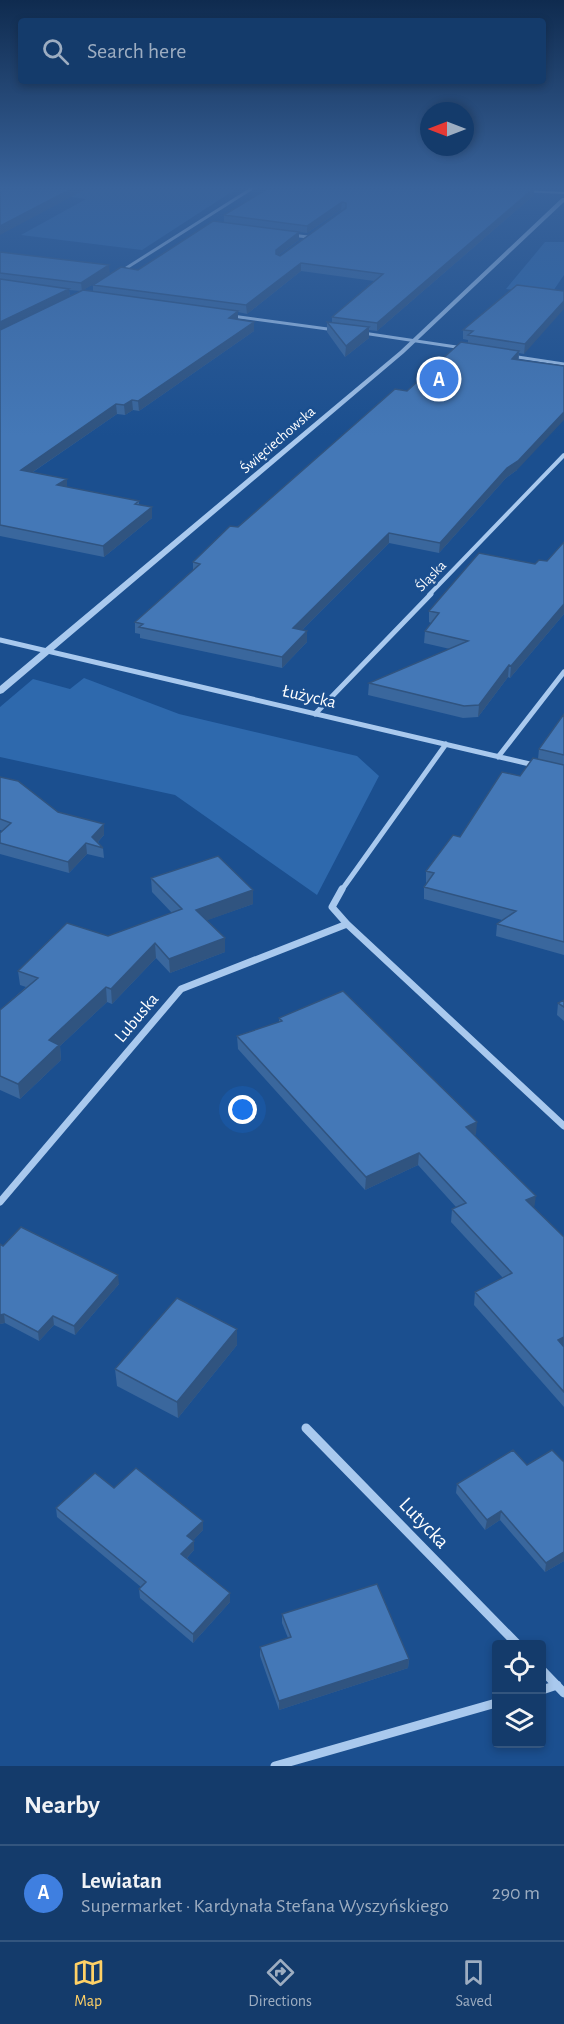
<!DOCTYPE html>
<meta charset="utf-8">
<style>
:root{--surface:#143b6b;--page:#214673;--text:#f1f3f6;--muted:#9dadc1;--line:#33557e;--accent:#ffd166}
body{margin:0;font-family:"Alegreya Sans",sans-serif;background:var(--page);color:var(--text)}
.controls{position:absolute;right:18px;bottom:18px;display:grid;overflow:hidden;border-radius:6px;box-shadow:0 3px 9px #0003}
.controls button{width:54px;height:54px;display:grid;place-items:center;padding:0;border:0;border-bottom:2px solid var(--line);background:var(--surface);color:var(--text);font:30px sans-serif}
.compass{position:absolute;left:420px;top:102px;width:54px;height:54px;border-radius:50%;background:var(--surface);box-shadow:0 3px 9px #0003;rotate:270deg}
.you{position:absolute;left:243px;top:1110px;width:21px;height:21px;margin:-15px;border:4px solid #fff;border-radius:50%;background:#1a73e8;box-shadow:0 0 0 9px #1a73e833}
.badge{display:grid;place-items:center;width:39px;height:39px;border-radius:50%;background:var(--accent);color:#fff;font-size:20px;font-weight:700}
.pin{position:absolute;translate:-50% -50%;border:3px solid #fff;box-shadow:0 2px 6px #0006}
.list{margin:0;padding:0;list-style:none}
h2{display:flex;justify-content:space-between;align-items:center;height:78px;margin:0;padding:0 24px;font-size:26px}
h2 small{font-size:20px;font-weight:400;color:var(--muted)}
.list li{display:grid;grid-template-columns:39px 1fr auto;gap:18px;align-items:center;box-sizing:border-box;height:96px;padding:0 24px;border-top:2px solid var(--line)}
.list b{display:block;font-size:22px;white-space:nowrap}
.list p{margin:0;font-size:20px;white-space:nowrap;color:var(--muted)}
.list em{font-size:20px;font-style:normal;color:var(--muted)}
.icon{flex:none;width:33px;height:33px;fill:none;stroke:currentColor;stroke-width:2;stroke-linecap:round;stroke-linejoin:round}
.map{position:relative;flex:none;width:564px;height:1766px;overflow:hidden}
.search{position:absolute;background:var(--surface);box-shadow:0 3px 9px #0003;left:18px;right:18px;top:18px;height:66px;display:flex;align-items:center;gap:15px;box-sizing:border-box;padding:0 21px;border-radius:6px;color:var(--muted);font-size:22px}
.sheet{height:174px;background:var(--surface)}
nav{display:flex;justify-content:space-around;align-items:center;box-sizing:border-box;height:84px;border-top:2px solid var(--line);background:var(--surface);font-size:16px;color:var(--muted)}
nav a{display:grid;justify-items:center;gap:3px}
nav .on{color:var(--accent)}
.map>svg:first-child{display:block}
</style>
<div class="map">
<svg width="564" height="1766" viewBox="0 0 564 1766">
<rect width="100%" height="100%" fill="#1b4f8f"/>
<path fill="#2e69ad" d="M12 189H236L142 250 21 235 86 199Z
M545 242H564V275L551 294 506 289Z
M84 678 179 714 357 756 379 776 317 895 175 795 0 757V707L33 679 70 689Z"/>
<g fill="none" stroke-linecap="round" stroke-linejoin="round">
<path stroke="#a9c9ee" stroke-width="3" d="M291 235 308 237 313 234
M120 272 251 189
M232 316 335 330
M363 333 463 348
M511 356 564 364"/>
<path stroke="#a9c9ee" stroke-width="4" d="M429 595 564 455"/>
<path stroke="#a9c9ee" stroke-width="5" d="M0 640 534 765
M315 714 431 594
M498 757 564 672
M341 891 446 744"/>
<path stroke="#a9c9ee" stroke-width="7" d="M342 889 332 907 347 924 564 1126
M0 1202 181 989 347 924"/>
<path stroke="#a9c9ee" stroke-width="9" d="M306 1428 517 1644
M542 1670 564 1693
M542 1690 557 1685
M275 1766 496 1703"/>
<path fill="#a9c9ee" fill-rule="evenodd" d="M522 190 564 192V194L520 192Z
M562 198H564V202L404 353 3 693 0 694V686L400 351Z"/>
</g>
<path fill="#3a679d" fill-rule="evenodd" d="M267 189 534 195 377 331 369 330V338L345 357 327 332V322H332V317L374 281 301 271 247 314 238 312V320L254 322V331L139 411 133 410 125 415 117 414 33 472 67 487 139 501V505L152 518 104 557 0 536V252L110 274 83 290 93 292V285L138 270 224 222V215ZM341 210H343L280 256 279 255 299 240V232L307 233ZM69 290 81 291 70 296Z
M564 291 524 354 519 353 517 470 506 478 439 553 389 543 302 630 307 631V642L282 668 140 638V634L135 633V622L193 570V562L468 343V340L463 339V330Z
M564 542V614L510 678 508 677 478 717 463 718 368 695 369 683 450 649 424 643 425 631 431 623 429 622V611L535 564 547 561Z
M564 714V955L496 936 497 924 502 920 424 899V887L427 883H426V871L538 759 539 749Z
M0 777 58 812 104 835 98 842 103 848 104 858 87 854 69 873 0 854V833L3 831 0 830Z
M151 878 253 890V904L207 920 225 952 170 973 156 958 112 1004 107 1002 60 1046 61 1060 20 1099 0 1090V1010L26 987 20 985 18 971 172 913 152 892Z
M564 1000V1021L557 1015 558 1003Z
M279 1018 476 1134 474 1135 534 1208 564 1237V1407L474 1305 475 1292 503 1278 451 1222 452 1209 456 1207 418 1165 365 1190 238 1049 237 1036 279 1022Z
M0 1244 3 1246 119 1284 75 1335 54 1325 39 1341 5 1323 0 1324Z
M237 1329V1345L178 1418 117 1386 115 1369Z
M564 1462V1561L545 1572 500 1520 485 1530 456 1493 457 1484 527 1465Z
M114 1488 203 1530 193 1540 194 1541V1550L187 1558 230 1602 193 1643 140 1598 139 1589 141 1587 57 1517 56 1508Z
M282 1614 409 1659 408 1668 279 1710 260 1656V1647L288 1638 282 1623Z"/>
<path fill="#305480" d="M71 189H86L0 235V226Z
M533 189H534V195L377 331V323Z
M342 202 341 210 307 233V226Z
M299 232V240L276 257V262V250Z
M301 263V271L247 314 246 305Z
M109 265 110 274 82 291 81 283Z
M69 289 70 297 0 332V322Z
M564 301V309L524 354 525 344Z
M238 311V320L229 318Z
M254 322V331L139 411 138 401Z
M369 327V338L345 357 346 346Z
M519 351 518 360 512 359Z
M132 400 133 410 125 415 124 405Z
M116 404 117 414 21 480V470Z
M564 412V420L517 470 506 478 439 553 440 543 507 468Z
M67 479V489L57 485Z
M152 507V518L104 557 103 546Z
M389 533V543L293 639V628Z
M564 604V614L510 678 511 666Z
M307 631V642L282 668V657Z
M509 665 508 677 478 717 479 705Z
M104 824V835L95 845 92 837Z
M86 843 87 854 69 873 68 862Z
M253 890V904L197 924 196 910Z
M225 938V952L170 973 169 959Z
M155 943 156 958 112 1004 111 989Z
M106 987 107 1002 60 1046 61 1060 20 1099 18 1084 49 1040Z
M477 1122 476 1134 465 1139 466 1127Z
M419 1153 418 1165 365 1190 366 1177Z
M536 1196 534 1209 526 1200Z
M118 1275 119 1284 75 1335 74 1326Z
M4 1314 5 1323 0 1324V1315Z
M53 1316 54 1325 39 1341 38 1332Z
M237 1329V1345L178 1418 177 1402Z
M564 1337V1349L558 1340Z
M501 1511 500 1520 485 1530 487 1520Z
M203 1521V1530L188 1546 187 1536Z
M194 1541V1550L182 1563 181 1554Z
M564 1552V1561L545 1572 546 1563Z
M230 1593V1602L193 1643V1634Z
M409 1659 408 1668 279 1710V1701Z"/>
<path fill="#4478b7" stroke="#305480" stroke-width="1.5" d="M0 189H71L0 226Z
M267 189H533L377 323 332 317 383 274 301 263 246 305 93 285 121 267 138 270 213 221 299 232 276 250V254L280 256 346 208V203L342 202 307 226 224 215Z
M0 252 109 265 81 283 0 273Z
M0 279 69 289 0 322Z
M517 285 564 291V301L525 344 468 335 473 331 463 330Z
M83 290 238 311 229 318 254 322 138 401 132 400 124 405 116 404 21 470 67 479 57 485 139 501 135 504 152 507 103 546 0 525V330Z
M327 322 369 327 346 346Z
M461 342 519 351 512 359 564 366V412L518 461 507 468 440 543 389 533 293 628 307 631 282 657 139 627 143 624 135 622 200 564 193 562 230 526 238 527 395 389 407 391Z
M564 542V604L511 666 509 665 479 705 464 706 369 683 468 641 425 631 439 613 429 611 479 553 535 564 539 560 547 561Z
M564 714V755L539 749Z
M533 758 564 765V942L497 924 516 911 424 887 434 873 426 871 453 835 460 837 502 772 520 776Z
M0 777 18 781 58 812 104 824 92 837 103 848 86 843 68 862 0 843V833L11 823 0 819Z
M218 856 253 890 196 910 225 938 169 959 155 943 111 989 106 987 49 1040 59 1045 18 1084 0 1076V1010L38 978 18 971 67 923 108 936 182 909 151 878Z
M343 991 477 1122 466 1127 536 1196 526 1200 564 1237V1337L558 1340 564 1347V1392L475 1292 512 1273 452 1209 466 1203 419 1153 366 1177 237 1036 282 1021 279 1018Z
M564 1000V1007L558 1003Z
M21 1227 118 1275 74 1326 53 1316 38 1332 4 1314 0 1315V1244L3 1246Z
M177 1298 237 1329 177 1402 115 1369Z
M513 1450 527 1465 552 1450 564 1462V1552L546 1563 501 1511 487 1520 457 1484Z
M136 1468 203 1521 187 1536 194 1541 181 1554 230 1593 193 1634 139 1589 146 1582 56 1508 95 1473 114 1488Z
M377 1584 409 1659 279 1701 260 1647 291 1637 282 1614Z"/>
<linearGradient id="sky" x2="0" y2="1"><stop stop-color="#0f2b4f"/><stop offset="0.43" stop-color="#39639b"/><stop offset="1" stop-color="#39639b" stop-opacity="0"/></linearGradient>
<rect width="564" height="436" fill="url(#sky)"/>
<g text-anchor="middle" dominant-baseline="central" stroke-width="5" stroke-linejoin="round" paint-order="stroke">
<g font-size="15" fill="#fff" stroke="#1b4f8f">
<text transform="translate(278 440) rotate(-41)">Święciechowska</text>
<text transform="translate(431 576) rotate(-46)">Śląska</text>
</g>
<g font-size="18" fill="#fff" stroke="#1b4f8f">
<text transform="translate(309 697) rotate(13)">Łużycka</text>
<text transform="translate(137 1018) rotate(-50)">Lubuska</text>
</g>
<g font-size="21" fill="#fff" stroke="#1b4f8f">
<text transform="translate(424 1523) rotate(46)">Lutycka</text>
</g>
</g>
</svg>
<div class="controls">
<button><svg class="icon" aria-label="locate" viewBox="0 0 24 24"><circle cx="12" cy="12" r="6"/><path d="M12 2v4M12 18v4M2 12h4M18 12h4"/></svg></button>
<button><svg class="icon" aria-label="layers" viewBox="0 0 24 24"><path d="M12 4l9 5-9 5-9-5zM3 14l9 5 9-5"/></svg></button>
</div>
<svg class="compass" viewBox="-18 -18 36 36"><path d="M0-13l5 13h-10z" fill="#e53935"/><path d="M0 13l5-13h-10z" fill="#9dadc1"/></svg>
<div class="you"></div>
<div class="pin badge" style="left:439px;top:379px;background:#3f7fe0">A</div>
<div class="search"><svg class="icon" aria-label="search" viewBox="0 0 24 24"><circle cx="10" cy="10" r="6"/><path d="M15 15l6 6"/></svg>Search here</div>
</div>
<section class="sheet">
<h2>Nearby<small></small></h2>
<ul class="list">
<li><span class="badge" style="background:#3f7fe0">A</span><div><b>Lewiatan</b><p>Supermarket · Kardynała Stefana Wyszyńskiego</p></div><em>290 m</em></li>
</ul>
</section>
<nav>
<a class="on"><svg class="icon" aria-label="map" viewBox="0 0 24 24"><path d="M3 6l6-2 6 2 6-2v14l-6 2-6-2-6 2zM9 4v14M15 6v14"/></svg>Map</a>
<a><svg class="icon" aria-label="directions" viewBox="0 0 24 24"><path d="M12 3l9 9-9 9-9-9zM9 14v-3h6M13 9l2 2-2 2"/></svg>Directions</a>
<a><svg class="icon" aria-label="saved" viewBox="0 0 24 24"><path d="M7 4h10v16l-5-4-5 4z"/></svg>Saved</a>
</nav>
